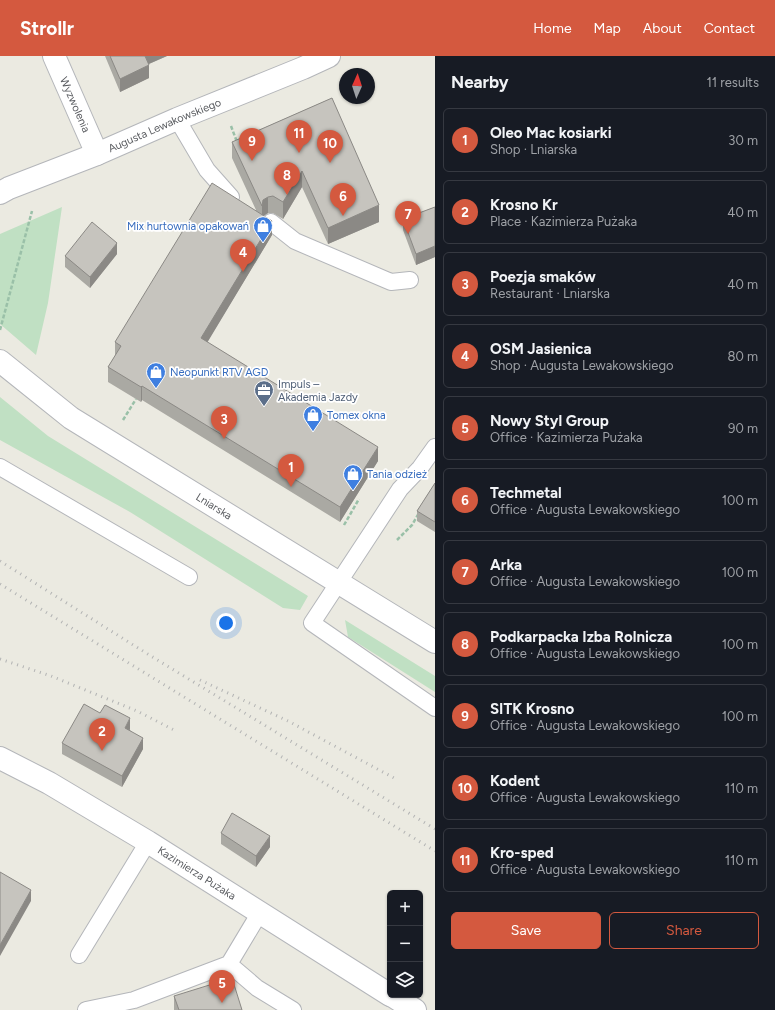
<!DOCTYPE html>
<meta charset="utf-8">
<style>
:root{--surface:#171b24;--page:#20242c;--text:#f1f3f6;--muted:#9ea1a6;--line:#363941;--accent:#d4593f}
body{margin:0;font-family:Figtree,sans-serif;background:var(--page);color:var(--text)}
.controls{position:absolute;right:12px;bottom:12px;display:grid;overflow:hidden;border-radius:6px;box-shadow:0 1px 3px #0004}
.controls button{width:36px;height:36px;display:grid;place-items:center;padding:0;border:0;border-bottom:1px solid var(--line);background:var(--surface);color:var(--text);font:20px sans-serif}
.compass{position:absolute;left:339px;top:12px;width:36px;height:36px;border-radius:50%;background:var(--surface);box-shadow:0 1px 3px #0004;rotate:3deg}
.you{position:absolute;left:226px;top:567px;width:14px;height:14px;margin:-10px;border:3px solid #fff;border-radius:50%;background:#1a73e8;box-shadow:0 0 0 6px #1a73e833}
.badge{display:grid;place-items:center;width:26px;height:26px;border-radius:50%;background:var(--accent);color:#fff;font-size:13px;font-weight:700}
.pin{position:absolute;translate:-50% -33px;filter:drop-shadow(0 1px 2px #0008)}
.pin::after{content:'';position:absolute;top:21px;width:14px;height:12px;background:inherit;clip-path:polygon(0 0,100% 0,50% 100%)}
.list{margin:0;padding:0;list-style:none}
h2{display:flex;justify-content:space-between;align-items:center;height:52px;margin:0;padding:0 16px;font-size:17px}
h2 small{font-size:13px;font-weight:400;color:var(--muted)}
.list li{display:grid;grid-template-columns:26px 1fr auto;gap:12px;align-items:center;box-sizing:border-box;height:64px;margin:0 8px 8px;padding:0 8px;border:1px solid var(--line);border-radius:6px}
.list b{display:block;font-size:15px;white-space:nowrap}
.list p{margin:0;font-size:13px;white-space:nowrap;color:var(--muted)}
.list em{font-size:13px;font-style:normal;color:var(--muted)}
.actions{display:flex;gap:8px;padding:12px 16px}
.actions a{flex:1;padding:9px 0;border:1px solid var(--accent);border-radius:6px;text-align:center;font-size:14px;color:var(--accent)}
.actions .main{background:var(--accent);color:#fff}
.icon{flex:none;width:22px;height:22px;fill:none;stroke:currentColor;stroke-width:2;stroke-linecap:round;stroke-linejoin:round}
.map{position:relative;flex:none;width:435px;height:954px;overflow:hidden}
header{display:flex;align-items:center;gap:24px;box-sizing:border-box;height:56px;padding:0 20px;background:var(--accent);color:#fff}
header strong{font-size:19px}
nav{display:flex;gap:22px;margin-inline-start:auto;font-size:14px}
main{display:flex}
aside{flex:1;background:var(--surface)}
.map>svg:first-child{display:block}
</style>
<header>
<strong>Strollr</strong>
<nav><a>Home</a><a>Map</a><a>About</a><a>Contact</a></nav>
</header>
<main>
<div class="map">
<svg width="435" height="954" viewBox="0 0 435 954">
<rect width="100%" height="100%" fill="#ebeae1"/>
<path fill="#c0e0c3" d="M62 151 48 247 36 299 0 268V178Z
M0 341 48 380 308 540 300 554 283 552 130 456 0 384Z
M345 564 435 620V636L348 581Z"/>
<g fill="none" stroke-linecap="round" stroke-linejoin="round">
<g stroke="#b4b6ba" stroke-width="18">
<path id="service" d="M177 63 207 114 231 141
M271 166 295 185 391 226 410 224
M435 391 420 412 400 433 312 567 435 652
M0 411 189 521
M79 899 148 786
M229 908 257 932 293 954
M86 954 134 944 229 908 259 858"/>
</g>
<g stroke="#b4b6ba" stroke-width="24">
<g id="minor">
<path id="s1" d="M54 0 97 98"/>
</g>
</g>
<g stroke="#b4b6ba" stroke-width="24">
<g id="tertiary">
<path id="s2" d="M0 137 9 132 97 98 177 63 303 12 329 0"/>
<path id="s3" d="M0 305 71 362 435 586"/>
<path id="s4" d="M0 702 49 727 148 786 390 939"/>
<path d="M391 939 415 954"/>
</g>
</g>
<path stroke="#9ac0a8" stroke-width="2.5" stroke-dasharray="4 2" stroke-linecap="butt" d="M231 70 237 86
M0 274 32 155
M123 364 136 343
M344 469 359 443
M397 484 412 469 419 457"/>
<use href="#service" stroke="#fff" stroke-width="16"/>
<use href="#minor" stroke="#fff" stroke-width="22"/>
<use href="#tertiary" stroke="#fff" stroke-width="22"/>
<path stroke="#b2b3b3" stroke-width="3" stroke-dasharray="1 5" stroke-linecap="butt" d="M0 505 146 597 435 773
M0 528 435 795
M0 603 51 620 137 655 174 674
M200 624 288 665 396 723"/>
</g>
<path fill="#aaa9a3" d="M105 0H167L149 8V22L120 36Z
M332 42 379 166 328 188 302 131 283 163 273 157H268L264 160 272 179 207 286 378 405 340 466 142 344 141 346 108 326V311L115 300V286L256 154 232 102V86Z
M435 151V201L416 209 403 174V163Z
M117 198 90 232 65 211V200Z
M435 427V476L417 465V455Z
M130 673V674L143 693 122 731 62 698V687Z
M221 777 270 791 256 811 221 788Z
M174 940 242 954H174Z"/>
<path fill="#8b8985" d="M144 0H167L144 10Z
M149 9V22L120 36V23Z
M302 115V131L283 163V146Z
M268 141V157L263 160 262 166V150L263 144Z
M379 149V166L328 188V172Z
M272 165V179L201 297V282Z
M117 187V198L90 232V221Z
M435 190V201L416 209V198Z
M142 330V344L141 346V331Z
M378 391V405L340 466V451Z
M130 662V673L125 683V672Z
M143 682V693L122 731V720Z
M270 780V791L256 811V800Z
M31 834V845L0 900V889Z"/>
<path fill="#c6c4be" stroke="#8b8985" d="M110 0H145L149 9 120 23Z
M332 42 379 149 328 172 302 115 283 146 273 140 268 141 263 144 262 150 232 86Z
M212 127 272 165 201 282 378 391 340 451 142 330 141 331 108 311 121 290 115 286Z
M435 151V190L416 198 403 163Z
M92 166 117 187 90 221 65 200Z
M435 427V466L417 455Z
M84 648 100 657 105 649 130 662 125 672 143 682 122 720 62 687Z
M232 757 270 780 256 800 221 777Z
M0 816 31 834 0 889Z
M232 922 242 954H179L174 940Z"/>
<defs>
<g id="shop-pin" transform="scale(1)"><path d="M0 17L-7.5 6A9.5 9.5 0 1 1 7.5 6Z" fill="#3f7fe0" stroke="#fff"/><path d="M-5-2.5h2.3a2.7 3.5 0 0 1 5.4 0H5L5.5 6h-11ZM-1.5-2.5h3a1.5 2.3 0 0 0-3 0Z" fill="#fff"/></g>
<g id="office-pin" transform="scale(1)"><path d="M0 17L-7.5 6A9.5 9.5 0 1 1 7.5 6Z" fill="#5c6f8a" stroke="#fff"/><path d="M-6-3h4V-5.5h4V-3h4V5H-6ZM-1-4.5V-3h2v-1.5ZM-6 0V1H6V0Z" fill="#fff"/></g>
</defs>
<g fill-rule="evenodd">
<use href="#shop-pin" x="263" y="170"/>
<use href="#shop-pin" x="156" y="316"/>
<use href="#office-pin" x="264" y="334"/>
<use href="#shop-pin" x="313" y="359"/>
<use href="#shop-pin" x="353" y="418"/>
</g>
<g text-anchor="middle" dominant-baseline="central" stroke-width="3.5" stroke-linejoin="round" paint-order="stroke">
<g font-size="11" fill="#5a5c60" stroke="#fff">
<text stroke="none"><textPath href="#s1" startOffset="53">Wyzwolenia</textPath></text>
<text stroke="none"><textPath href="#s2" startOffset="178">Augusta Lewakowskiego</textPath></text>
<text stroke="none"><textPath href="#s3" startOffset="259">Lniarska</textPath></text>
<text stroke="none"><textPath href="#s4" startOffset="228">Kazimierza Pużaka</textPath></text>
</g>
<g font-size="11" fill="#366cbe" stroke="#fff" text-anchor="start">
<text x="249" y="170" text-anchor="end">Mix hurtownia opakowań</text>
<text x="170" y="316">Neopunkt RTV AGD</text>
<text x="327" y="359">Tomex okna</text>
<text x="367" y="418">Tania odzież</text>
</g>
<g font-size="11" fill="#4e5e75" stroke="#fff" text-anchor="start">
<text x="278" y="328">Impuls –<tspan x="278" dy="13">Akademia Jazdy</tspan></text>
</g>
</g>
</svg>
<div class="controls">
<button>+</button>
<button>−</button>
<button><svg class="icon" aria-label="layers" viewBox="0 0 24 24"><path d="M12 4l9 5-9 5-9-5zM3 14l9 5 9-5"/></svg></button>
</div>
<svg class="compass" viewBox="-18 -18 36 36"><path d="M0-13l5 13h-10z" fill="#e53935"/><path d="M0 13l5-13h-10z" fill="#9ea1a6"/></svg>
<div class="you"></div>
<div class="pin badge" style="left:291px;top:431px">1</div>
<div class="pin badge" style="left:102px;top:695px">2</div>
<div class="pin badge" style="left:224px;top:383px">3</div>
<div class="pin badge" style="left:243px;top:216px">4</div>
<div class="pin badge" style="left:222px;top:947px">5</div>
<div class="pin badge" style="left:343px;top:160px">6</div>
<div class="pin badge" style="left:408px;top:178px">7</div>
<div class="pin badge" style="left:287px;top:139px">8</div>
<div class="pin badge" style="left:252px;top:105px">9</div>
<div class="pin badge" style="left:330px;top:107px">10</div>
<div class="pin badge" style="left:299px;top:97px">11</div>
</div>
<aside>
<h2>Nearby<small>11 results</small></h2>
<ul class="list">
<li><span class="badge">1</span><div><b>Oleo Mac kosiarki</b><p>Shop · Lniarska</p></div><em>30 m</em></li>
<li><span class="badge">2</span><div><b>Krosno Kr</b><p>Place · Kazimierza Pużaka</p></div><em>40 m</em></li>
<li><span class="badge">3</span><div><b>Poezja smaków</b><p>Restaurant · Lniarska</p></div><em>40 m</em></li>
<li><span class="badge">4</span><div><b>OSM Jasienica</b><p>Shop · Augusta Lewakowskiego</p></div><em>80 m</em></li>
<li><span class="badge">5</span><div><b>Nowy Styl Group</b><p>Office · Kazimierza Pużaka</p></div><em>90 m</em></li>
<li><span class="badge">6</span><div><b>Techmetal</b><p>Office · Augusta Lewakowskiego</p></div><em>100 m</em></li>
<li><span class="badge">7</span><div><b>Arka</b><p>Office · Augusta Lewakowskiego</p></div><em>100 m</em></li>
<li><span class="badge">8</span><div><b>Podkarpacka Izba Rolnicza</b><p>Office · Augusta Lewakowskiego</p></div><em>100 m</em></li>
<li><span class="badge">9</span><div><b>SITK Krosno</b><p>Office · Augusta Lewakowskiego</p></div><em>100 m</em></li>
<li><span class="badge">10</span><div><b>Kodent</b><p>Office · Augusta Lewakowskiego</p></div><em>110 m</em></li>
<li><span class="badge">11</span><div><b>Kro-sped</b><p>Office · Augusta Lewakowskiego</p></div><em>110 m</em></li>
</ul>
<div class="actions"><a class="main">Save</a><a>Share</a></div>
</aside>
</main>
